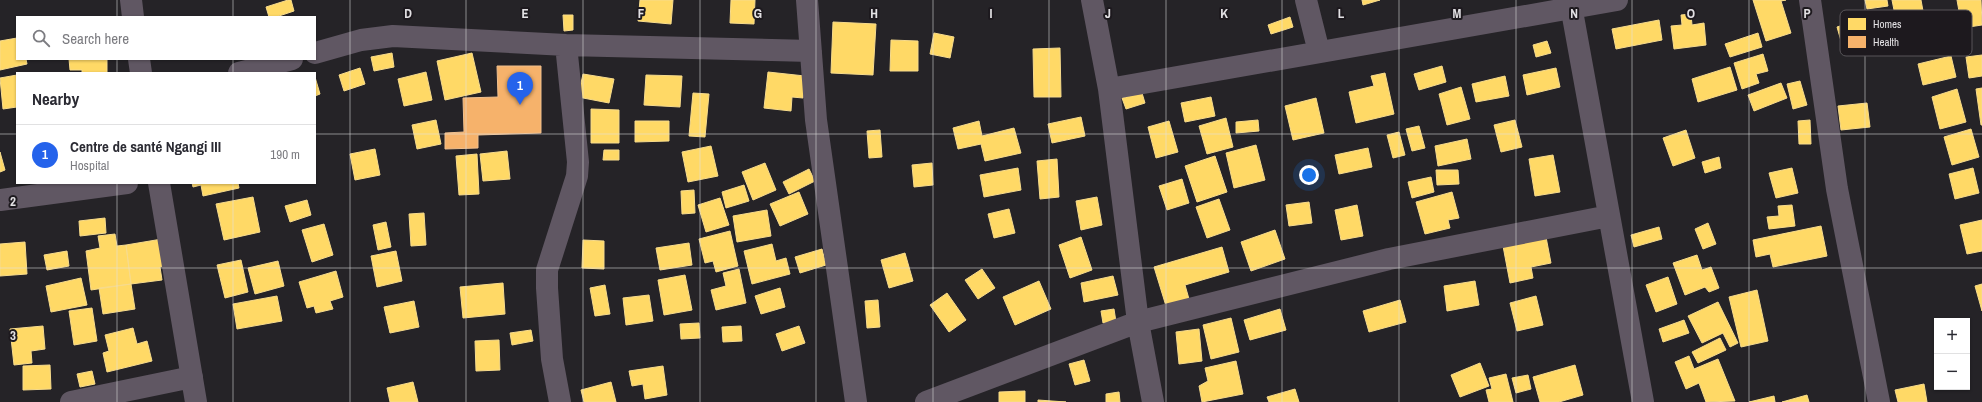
<!DOCTYPE html>
<meta charset="utf-8">
<style>
:root{--surface:#fff;--page:#f2f2f3;--text:#2b2b33;--muted:#7c7c81;--line:#e1e1e2;--accent:#2563eb}
body{margin:0;font-family:"Archivo Narrow",sans-serif;background:var(--page);color:var(--text)}
.controls{position:absolute;right:12px;bottom:12px;display:grid;overflow:hidden;border-radius:0px;box-shadow:0 1px 3px #0004}
.controls button{width:36px;height:36px;display:grid;place-items:center;padding:0;border:0;border-bottom:1px solid var(--line);background:var(--surface);color:var(--text);font:20px sans-serif}
.you{position:absolute;left:1309px;top:175px;width:14px;height:14px;margin:-10px;border:3px solid #fff;border-radius:50%;background:#1a73e8;box-shadow:0 0 0 6px #1a73e833}
.badge{display:grid;place-items:center;width:26px;height:26px;border-radius:50%;background:var(--accent);color:#fff;font-size:13px;font-weight:700}
.pin{position:absolute;translate:-50% -33px;filter:drop-shadow(0 1px 2px #0008)}
.pin::after{content:'';position:absolute;top:21px;width:14px;height:12px;background:inherit;clip-path:polygon(0 0,100% 0,50% 100%)}
.list{margin:0;padding:0;list-style:none}
h2{display:flex;justify-content:space-between;align-items:center;height:52px;margin:0;padding:0 16px;font-size:17px}
h2 small{font-size:13px;font-weight:400;color:var(--muted)}
.list li{display:grid;grid-template-columns:26px 1fr auto;gap:12px;align-items:center;box-sizing:border-box;height:60px;padding:0 16px;border-top:1px solid var(--line)}
.list b{display:block;font-size:15px;white-space:nowrap}
.list p{margin:0;font-size:13px;white-space:nowrap;color:var(--muted)}
.list em{font-size:13px;font-style:normal;color:var(--muted)}
.icon{flex:none;width:22px;height:22px;fill:none;stroke:currentColor;stroke-width:2;stroke-linecap:round;stroke-linejoin:round}
.map{position:relative;flex:none;width:1982px;height:402px;overflow:hidden}
.search{position:absolute;background:var(--surface);box-shadow:0 1px 3px #0004;left:16px;top:16px;width:300px;height:44px;display:flex;align-items:center;gap:10px;box-sizing:border-box;padding:0 14px;border-radius:0px;color:var(--muted);font-size:15px}
.panel{position:absolute;background:var(--surface);box-shadow:0 1px 3px #0004;left:16px;top:72px;width:300px;height:112px;border-radius:0px}
.map>svg:first-child{display:block}
</style>
<div class="map">
<svg width="1982" height="402" viewBox="0 0 1982 402">
<rect width="100%" height="100%" fill="#252327"/>
<path fill="#ffd966" stroke="#f7db8c" d="M288 0H291L294 11 276 17H269L266 7Z
M640 0H673L671 24 638 21Z
M731 0H755L754 24 730 23Z
M1362 0H1380L1363 5Z
M1753 0H1786L1781 1 1791 33 1766 41Z
M1865 0H1887L1888 6 1867 9Z
M1892 0H1921L1923 11 1895 15Z
M1957 0H1981L1982 25 1962 28Z
M1691 14 1692 25 1704 23 1706 45 1674 49 1671 26 1682 25 1681 15Z
M563 15H573V30L564 31Z
M1290 17 1293 27 1271 34 1268 25Z
M1659 20 1662 40 1616 49 1612 29Z
M1857 20 1864 41 1843 48 1837 27Z
M833 22 876 24 873 75 831 73Z
M934 33 954 37 950 58 930 54Z
M1758 33 1762 47 1730 57 1725 44Z
M17 38V59H26L27 64 0 70V41Z
M891 40 918 41V71H890Z
M1547 41 1551 53 1536 57 1533 45Z
M1060 48 1061 97H1034L1033 49Z
M392 53 394 67 374 71 371 57Z
M472 53 481 92 445 100 437 61Z
M1763 54 1768 71 1756 74 1759 83 1742 89 1734 63Z
M1982 55V76L1969 78 1966 57Z
M1951 56 1956 77 1923 85 1918 64Z
M69 59H107V73H82V70H70Z
M1442 66 1446 82 1419 90 1414 74Z
M1730 67 1737 90 1698 102 1692 79Z
M360 68 365 84 344 91 339 75Z
M1556 68 1560 87 1527 95 1523 75Z
M426 72 432 100 404 106 398 79Z
M768 72 805 76 803 98 792 97 791 111 764 108Z
M1385 73 1394 114 1356 123 1349 92 1374 86 1371 76Z
M583 74 614 79 609 103 578 97Z
M17 75V107L3 109 0 78Z
M646 75 682 76 680 107 644 105Z
M1505 76 1509 96 1476 102 1472 84Z
M315 77 320 94 315 96Z
M1800 81 1807 105 1793 109 1787 84Z
M1781 83 1787 98 1754 111 1748 95Z
M1461 87 1470 119 1447 125 1439 94Z
M1982 88V125H1981L1976 89Z
M1957 89 1966 122 1940 129 1932 97Z
M693 93 709 94 705 137 689 136Z
M1142 93 1145 103 1126 109 1122 98Z
M1211 97 1215 116 1185 122 1181 103Z
M1316 98 1324 133 1293 140 1285 106Z
M1867 103 1870 127 1841 130 1838 106Z
M591 109 619 110V143H591Z
M1081 117 1085 136 1052 143 1048 124Z
M1226 118 1233 147 1207 154 1199 126Z
M436 120 441 144 417 149 412 125Z
M1258 120 1259 131 1236 133V122Z
M1515 120 1522 147 1501 152 1494 125Z
M1810 120 1811 144H1799L1798 121Z
M635 121H669V141L635 142Z
M979 121 982 136 1014 128 1021 153 985 161 981 144 958 149 953 128Z
M1169 121 1178 152 1156 158 1148 127Z
M1419 126 1425 148 1412 151 1406 129Z
M1971 129 1979 157 1952 165 1944 137Z
M880 130 882 157 869 158 867 131Z
M1686 130 1695 158 1673 166 1663 138Z
M1399 132 1405 155 1393 158 1387 135Z
M1467 139 1471 159 1438 166 1435 146Z
M1256 145 1265 180 1234 188 1226 153Z
M711 146 718 176 688 182 682 152Z
M1368 148 1372 167 1339 174 1335 155Z
M375 149 380 175 355 180 350 154Z
M604 150H619V160H603Z
M507 151 510 179 483 181 480 154Z
M0 152 5 170 0 172Z
M477 154 479 194 459 195 456 156Z
M1553 155 1560 192 1535 196 1529 159Z
M1215 156 1227 192 1197 202 1185 166Z
M1719 157 1721 168 1705 173 1702 162Z
M1057 159 1059 197 1040 199 1037 161Z
M765 163 776 190 753 200 742 172Z
M932 163 933 185 914 187 912 165Z
M1018 168 1021 190 984 197 980 175Z
M1792 168 1798 193 1776 198 1769 173Z
M1973 168 1979 193 1955 199 1949 174Z
M809 169 815 181 789 194 783 182Z
M1436 170H1458L1459 184 1437 185Z
M1431 177 1434 192 1412 198 1408 182Z
M1182 179 1189 203 1167 210 1159 186Z
M192 183H238L239 188 203 196 201 185 193 187Z
M744 185 749 201 726 208 722 192Z
M694 190 695 213 682 214 681 191Z
M799 192 808 214 780 226 770 204Z
M1452 192 1459 218 1448 220 1450 228 1425 234 1416 202Z
M253 197 260 232 224 240 216 204Z
M1097 197 1102 225 1081 230 1076 201Z
M720 198 729 225 706 232 698 205Z
M1219 199 1230 230 1207 238 1196 207Z
M307 200 311 215 290 222 285 206Z
M1309 202 1312 223 1289 226 1286 205Z
M1357 205 1363 236 1341 240 1335 210Z
M1792 205 1795 226 1769 229 1767 217 1779 216 1778 206Z
M1009 209 1015 233 994 238 988 214Z
M767 210 771 236 737 242 733 216Z
M424 213 426 245 411 246 409 214Z
M105 218 106 233 80 236 79 221Z
M1982 220V251L1967 254 1960 225Z
M386 222 391 247 378 250 373 225Z
M1708 223 1716 244 1703 249 1695 229Z
M324 224 333 255 312 262 302 230Z
M1821 226 1827 256 1773 267 1770 254 1756 257 1753 240Z
M1659 227 1662 239 1634 247 1631 235Z
M1275 230 1285 259 1251 271 1241 242Z
M730 231 738 266 716 272 713 261 705 263 699 239Z
M115 234 117 246 126 245 131 284 91 290 86 251 100 248 98 236Z
M1081 237 1092 270 1070 278 1059 245Z
M1546 237 1551 263 1531 267 1533 278 1510 283 1503 246Z
M162 239 166 266 160 267 162 280 131 284 126 245Z
M583 240 604 241V269L582 268Z
M25 242 27 274 0 276V244Z
M689 243 692 265 660 270 656 248Z
M772 244 776 261 786 258 790 274 752 284 744 251Z
M1222 247 1229 272 1185 285 1189 299 1166 306 1154 267Z
M822 249 826 265 800 273 795 257Z
M67 251 69 266 47 270 44 255Z
M396 251 402 281 377 287 371 256Z
M905 253 913 281 889 288 881 260Z
M1697 255 1702 270 1711 267 1719 288 1709 292 1705 287 1685 295 1673 263Z
M241 260 248 292 225 298 217 265Z
M278 261 284 286 255 294 248 268Z
M739 269 746 303 716 310 711 290 726 286 723 273Z
M982 269 995 288 978 299 965 280Z
M336 271 343 297 330 301 333 309 316 313 314 306 307 308 299 282Z
M685 275 692 310 664 315 658 280Z
M1113 276 1118 295 1084 302 1081 283Z
M1668 277 1677 304 1656 312 1646 285Z
M81 278 87 305 51 312 46 286Z
M1039 281 1051 309 1015 325 1003 297Z
M1475 281 1479 305 1447 311 1444 286Z
M503 283 505 314 463 318 460 287Z
M131 284 135 309 103 314 99 288Z
M1982 284V311L1975 286Z
M605 285 610 314 595 316 590 288Z
M780 288 785 307 761 314 755 296Z
M1757 290 1768 341 1741 347 1729 297Z
M947 293 966 320 949 332 930 305Z
M649 295 653 321 626 325 623 298Z
M277 296 282 321 237 329 233 304Z
M1536 296 1543 325 1517 331 1510 303Z
M878 300 880 327 867 328 865 301Z
M1400 300 1406 322 1369 332 1363 311Z
M414 301 419 327 390 333 384 307Z
M1718 302 1738 343 1730 347 1723 333 1702 343 1688 316Z
M92 308 97 341 74 345 69 311Z
M1114 309 1116 322 1103 323 1101 311Z
M1280 309 1286 330 1250 340 1244 320Z
M1231 318 1239 352 1211 359 1203 325Z
M1684 320 1689 333 1663 342 1659 329Z
M699 323 700 338 681 339 680 324Z
M43 326 45 349 31 351 32 363 14 365 10 329Z
M741 326 742 341 723 342 722 327Z
M799 326 805 343 782 351 776 334Z
M133 328 137 344 147 341 152 361 107 372 103 353 109 351 105 335Z
M1199 329 1202 361 1179 364 1176 332Z
M531 330 533 341 512 345 510 333Z
M1720 338 1726 350 1698 363 1692 352Z
M499 340 500 370 476 371 475 341Z
M1689 356 1694 369 1718 359 1735 401 1706 402 1699 383 1686 389 1675 362Z
M1084 360 1090 381 1075 385 1069 364Z
M1236 361 1243 394 1202 402 1199 386 1208 381 1205 368Z
M1480 363 1489 386 1460 397 1451 375Z
M50 365 51 389 23 390V366Z
M1575 365 1583 395 1559 402H1540L1533 377Z
M663 366 667 395 645 399 643 384 632 386 629 371Z
M92 371 95 384 80 387 77 374Z
M1506 374 1513 402H1489L1486 390 1492 389 1489 378Z
M1528 375 1531 389 1516 393 1512 378Z
M413 382 418 402H390L387 388Z
M611 382 616 402H584L581 390Z
M1924 384 1927 402H1898L1895 390Z
M1295 389 1299 402H1269L1267 397Z
M1025 391V402H999V392Z
M1119 392 1120 402H1106V394Z
M1807 395 1809 402H1782Z
M1774 396 1775 402H1749Z
M1038 400 1066 402H1038Z"/>
<path fill="#f6b26b" stroke="#f0c08f" d="M497 66H541V133L478 135V148L445 149V133L464 132 463 98 498 97Z"/>
<g fill="none" stroke-linecap="round" stroke-linejoin="round">
<path stroke="#605763" stroke-width="22" d="M131 0 133 17
M807 0 816 120 856 402
M1092 0 1109 89 1138 322 1153 402
M1306 0 1319 52
M1570 0 1643 402
M1810 0 1837 189 1879 402
M315 53 361 40 393 36 566 45 811 51
M139 59 141 73
M239 73 292 59
M1109 89 1617 0
M159 183 196 402
M0 200 127 183
M71 402 192 377
M560 402 552 359 547 288V270L577 176 578 162 566 45
M926 402 1138 322 1389 259 1609 216"/>
</g>
<path fill="none" stroke="#e3e1e4" stroke-width="1" stroke-opacity="0.55" d="M117 0V17M233 0V17M350 0V402M466 0V402M583 0V402M700 0V402M816 0V402M933 0V402M1049 0V402M1166 0V402M1282 0V402M1399 0V402M1516 0V402M1632 0V402M1749 0V402M1865 0V402M117 59V73M233 59V73M0 134H17M315 134H1982M117 183V402M233 183V402M0 268H1982"/>
<rect x="1840" y="10" width="132" height="46" rx="6" fill="#1d191e" stroke="#585559" stroke-width="1"/>
<rect x="1848" y="18" width="18" height="12" fill="#ffd966"/>
<rect x="1848" y="36" width="18" height="12" fill="#f6b26b"/>
<g font-size="11" fill="#e3e1e4">
<text x="1873" y="28">Homes</text>
<text x="1873" y="46">Health</text>
</g>
<g font-size="13" text-anchor="middle" font-weight="bold" fill="#e3e1e4" stroke="#1d191e" stroke-width="4" stroke-linejoin="round" paint-order="stroke">
<text x="408" y="18">D</text>
<text x="525" y="18">E</text>
<text x="641" y="18">F</text>
<text x="758" y="18">G</text>
<text x="874" y="18">H</text>
<text x="991" y="18">I</text>
<text x="1108" y="18">J</text>
<text x="1224" y="18">K</text>
<text x="1341" y="18">L</text>
<text x="1457" y="18">M</text>
<text x="1574" y="18">N</text>
<text x="1691" y="18">O</text>
<text x="1807" y="18">P</text>
<text x="13" y="206">2</text>
<text x="13" y="340">3</text>
</g>
</svg>
<div class="controls">
<button>+</button>
<button>−</button>
</div>
<div class="you"></div>
<div class="pin badge" style="left:520px;top:105px">1</div>
<div class="search"><svg class="icon" aria-label="search" viewBox="0 0 24 24"><circle cx="10" cy="10" r="6"/><path d="M15 15l6 6"/></svg>Search here</div>
<section class="panel">
<h2>Nearby<small></small></h2>
<ul class="list">
<li><span class="badge">1</span><div><b>Centre de santé Ngangi III</b><p>Hospital</p></div><em>190 m</em></li>
</ul>
</section>
</div>
